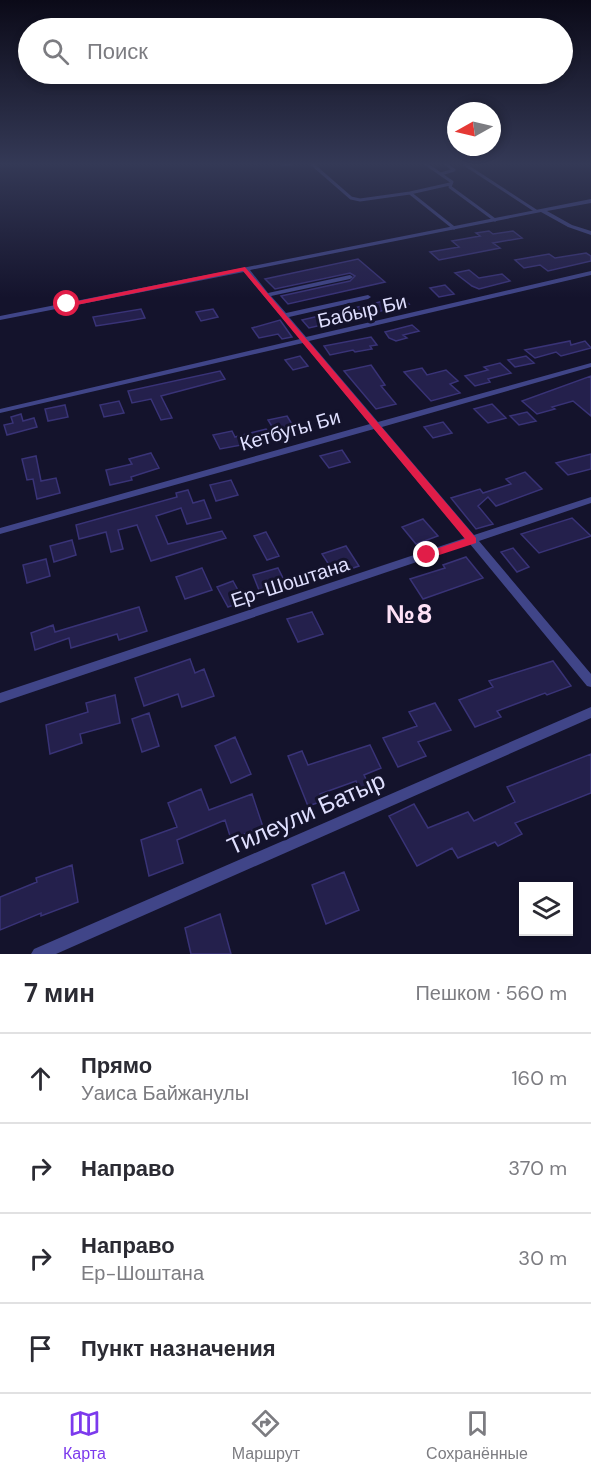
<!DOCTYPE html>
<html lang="ru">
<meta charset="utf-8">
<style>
:root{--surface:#fff;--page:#f7f7f7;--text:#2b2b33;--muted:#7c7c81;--line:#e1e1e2;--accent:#7c3aed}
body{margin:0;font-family:"DM Sans",sans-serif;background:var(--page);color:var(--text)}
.controls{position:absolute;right:18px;bottom:18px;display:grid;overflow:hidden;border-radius:0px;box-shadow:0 3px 9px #0003}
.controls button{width:54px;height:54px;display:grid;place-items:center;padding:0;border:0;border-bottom:2px solid var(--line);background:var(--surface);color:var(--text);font:30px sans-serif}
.compass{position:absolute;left:447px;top:102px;width:54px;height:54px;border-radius:50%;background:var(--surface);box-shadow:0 3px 9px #0003;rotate:262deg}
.stop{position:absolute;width:18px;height:18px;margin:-14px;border:4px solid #e11d48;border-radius:50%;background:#fff}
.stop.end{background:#e11d48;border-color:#fff;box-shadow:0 2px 6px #0008}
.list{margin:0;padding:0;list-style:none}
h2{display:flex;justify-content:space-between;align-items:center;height:78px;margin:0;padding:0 24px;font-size:26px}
h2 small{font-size:20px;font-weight:400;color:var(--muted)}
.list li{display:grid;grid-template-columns:39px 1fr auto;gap:18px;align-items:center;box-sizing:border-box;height:90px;padding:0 24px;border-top:2px solid var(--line)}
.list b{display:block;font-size:22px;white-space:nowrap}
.list p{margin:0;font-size:20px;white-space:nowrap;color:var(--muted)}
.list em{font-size:20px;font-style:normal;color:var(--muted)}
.icon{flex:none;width:33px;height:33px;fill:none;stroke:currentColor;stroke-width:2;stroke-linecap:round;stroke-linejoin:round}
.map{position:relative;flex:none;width:591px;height:954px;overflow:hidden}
.search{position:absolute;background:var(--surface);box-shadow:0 3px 9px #0003;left:18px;right:18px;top:18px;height:66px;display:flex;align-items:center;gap:15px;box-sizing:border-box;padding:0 21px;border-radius:33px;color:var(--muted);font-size:22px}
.sheet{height:438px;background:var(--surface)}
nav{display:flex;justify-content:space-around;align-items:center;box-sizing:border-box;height:84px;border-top:2px solid var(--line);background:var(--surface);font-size:16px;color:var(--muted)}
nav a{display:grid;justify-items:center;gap:3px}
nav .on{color:var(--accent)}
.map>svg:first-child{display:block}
</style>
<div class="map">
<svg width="591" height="954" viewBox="0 0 591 954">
<rect width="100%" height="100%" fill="#14132c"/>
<path fill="#24204c" stroke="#393377" stroke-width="1.5" d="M489 231 493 234 513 231 522 238 493 243 500 248 439 260 430 252 459 247 452 241 480 236 476 233Z
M586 253 591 256V261L548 271 540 265 524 268 515 260 549 254 555 258Z
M358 259 385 282 288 304 281 296 350 281 355 276 350 273 275 289 265 279Z
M469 270 479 278 502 274 510 281 479 289 472 286 455 273Z
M445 285 454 294 439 297 430 288Z
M401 297 409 304 369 314 363 307 354 314 356 317 309 328 302 320Z
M141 309 145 318 128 321 96 326 93 317Z
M213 309 218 317 201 321 196 312Z
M280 320 292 337 282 339 278 334 259 338 252 328Z
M412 325 419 331 403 335 407 338 396 341 389 338 385 332Z
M371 337 377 345 370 346 372 349 355 352 353 350 330 355 324 346Z
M570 341 571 345 585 341 591 348 561 356 556 352 535 358 525 350Z
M300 356 308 366 293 370 285 360Z
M526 356 534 363 515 367 508 360Z
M500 363 511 373 488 379 490 382 475 386 465 376 488 370 484 367Z
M371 365 385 385 381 386 396 404 376 409 344 371Z
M422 368 427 375 446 370 458 381 450 384 460 393 431 401 404 372Z
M220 371 225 379 161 396 172 418 161 420 151 399 132 403 128 391Z
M591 376V416L573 401 552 407 555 409 537 414 522 401Z
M119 401 124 413 104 417 100 405Z
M492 404 506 418 488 423 474 409Z
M65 405 68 417 48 421 45 409Z
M527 412 536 421 519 425 510 416Z
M21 414 23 421 34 418 37 427 7 435 4 425 13 423 11 417Z
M287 416 295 429 276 433 268 420Z
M443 422 452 433 433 438 424 427Z
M266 429 273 439 220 449 213 435 232 431 235 437Z
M342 450 350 462 329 468 320 456Z
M151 453 159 468 131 477 132 480 110 485 106 470 132 464 129 459Z
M591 454V469L568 475 556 463Z
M36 456 41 481 56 478 60 493 37 499 33 479 27 480 22 459Z
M525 472 542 489 496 506 488 497 478 506 493 524 476 529 451 498 480 489 483 493 511 484 506 479Z
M231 480 238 495 216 501 210 485Z
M188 490 193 503 204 500 211 518 187 524 181 508 156 516 168 544 222 531 226 538 151 561 137 525 118 530 123 549 111 552 106 532 79 539 76 525 177 497 176 493Z
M572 518 591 536 539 553 521 534Z
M423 519 438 536 416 544 402 527Z
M266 532 279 556 267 560 254 536Z
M72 540 76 555 54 562 50 546Z
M346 546 359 566 335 574 322 554Z
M513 548 529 567 517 572 501 552Z
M466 557 483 578 423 599 410 579 445 568 443 565Z
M46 559 50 576 27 583 23 565Z
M202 568 212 590 185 599 176 577Z
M278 568 285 582 259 590 253 575Z
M233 581 244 601 228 607 217 587Z
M139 607 147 631 119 640 117 634 71 648 69 638 35 650 31 633 53 625 55 632Z
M312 612 323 634 298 642 287 619Z
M190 659 195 673 204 669 214 696 182 707 178 694 144 706 135 678Z
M553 661 571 686 547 695 545 693 497 711 501 717 475 727 459 700 493 687 489 681Z
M115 695 120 723 80 734 82 743 50 754 46 725 88 712 86 703Z
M435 703 451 730 418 742 426 756 398 767 383 738 417 726 409 712Z
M149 713 159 746 142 752 132 719Z
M235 737 251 774 231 783 215 746Z
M370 745 381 768 364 775 369 785 359 789 356 781 320 794 323 801 308 806 288 756 302 751 308 765Z
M591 754V793L515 823 522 834 498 846 495 842 458 858 452 848 417 866 389 816 414 804 428 828 468 812 474 821 515 802 507 787Z
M201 789 209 810 252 794 263 827 231 839 225 820 177 840 183 863 149 876 141 840 177 827 168 803Z
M72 865 78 902 41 916V913L0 930V897L37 882 36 878Z
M344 872 359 910 326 924 312 885Z
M220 914 231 954H191L185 928Z"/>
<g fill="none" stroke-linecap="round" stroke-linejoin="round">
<path stroke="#404588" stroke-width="3" d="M312 164 351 198 360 200 410 193
M426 164 452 182 450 187 495 220
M464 164 536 211
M283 165 292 164
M441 174 454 170 446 164
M450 184 410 193 454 228"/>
<path fill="#404588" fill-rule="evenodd" d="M591 199V203L547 211 572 225 591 231V235L568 227 541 212 250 270 268 293 350 275 353 277 350 279 271 296 286 313 368 295 371 297 368 299 289 317 306 337 591 271V275L309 341 378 422 591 363V367L382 427 474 535 591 497V503L479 541 591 674V687L587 686 470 544 0 703V693L465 538 374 429 0 534V528L370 424 303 343 0 413V409L300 339 244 272 0 320V316Z
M591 707V718L56 954H31L34 949Z"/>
</g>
<linearGradient id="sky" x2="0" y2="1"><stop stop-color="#0b0a18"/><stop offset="0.55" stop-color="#343956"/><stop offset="1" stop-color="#343956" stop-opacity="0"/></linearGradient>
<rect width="591" height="298" fill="url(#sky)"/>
<path fill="#e11d48" d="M245 267 476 538V543L427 559 424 558V553L465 539 243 271 67 307 63 304Z"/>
<g text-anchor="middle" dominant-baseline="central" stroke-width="6" stroke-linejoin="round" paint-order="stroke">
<g font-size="20" fill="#dfdffe" stroke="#14132c">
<text transform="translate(362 311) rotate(-13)">Бабыр Би</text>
<text transform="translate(290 430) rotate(-16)">Кетбугы Би</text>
<text transform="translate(290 582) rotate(-18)">Ер-Шоштана</text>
</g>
<g font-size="24" fill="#dfdffe" stroke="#14132c">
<text transform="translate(306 813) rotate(-24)">Тилеули Батыр</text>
</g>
<g font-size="26" font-weight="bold" letter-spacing="1.5" fill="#fee1f6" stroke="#14132c">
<text x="410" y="614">№8</text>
</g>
</g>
</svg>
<div class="controls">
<button><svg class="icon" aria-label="layers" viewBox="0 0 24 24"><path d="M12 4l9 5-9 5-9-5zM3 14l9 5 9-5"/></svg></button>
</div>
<svg class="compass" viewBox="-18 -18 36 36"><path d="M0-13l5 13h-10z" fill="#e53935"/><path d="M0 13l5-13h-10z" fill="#7c7c81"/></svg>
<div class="stop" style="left:67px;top:304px"></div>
<div class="stop end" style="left:427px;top:555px"></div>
<div class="search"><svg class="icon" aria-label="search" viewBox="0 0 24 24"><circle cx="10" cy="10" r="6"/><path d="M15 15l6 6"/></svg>Поиск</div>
</div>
<section class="sheet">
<h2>7 мин<small>Пешком · 560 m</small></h2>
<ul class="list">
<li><svg class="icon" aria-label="ahead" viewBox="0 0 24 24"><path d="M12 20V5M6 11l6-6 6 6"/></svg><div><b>Прямо</b><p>Уаиса Байжанулы</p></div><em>160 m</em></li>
<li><svg class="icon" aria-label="right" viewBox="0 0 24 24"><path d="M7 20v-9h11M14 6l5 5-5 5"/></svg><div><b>Направо</b></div><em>370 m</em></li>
<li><svg class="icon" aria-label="right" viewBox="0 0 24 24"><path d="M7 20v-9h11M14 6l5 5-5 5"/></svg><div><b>Направо</b><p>Ер-Шоштана</p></div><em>30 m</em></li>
<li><svg class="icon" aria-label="arrive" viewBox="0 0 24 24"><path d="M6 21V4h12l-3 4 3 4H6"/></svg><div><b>Пункт назначения</b></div></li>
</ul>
</section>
<nav>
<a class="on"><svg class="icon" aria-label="map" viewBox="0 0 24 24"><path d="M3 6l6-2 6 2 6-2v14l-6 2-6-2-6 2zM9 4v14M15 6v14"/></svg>Карта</a>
<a><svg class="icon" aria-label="directions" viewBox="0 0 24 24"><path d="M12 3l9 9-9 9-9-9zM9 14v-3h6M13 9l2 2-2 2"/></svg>Маршрут</a>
<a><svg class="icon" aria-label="saved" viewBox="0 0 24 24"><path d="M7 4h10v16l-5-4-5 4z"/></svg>Сохранённые</a>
</nav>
